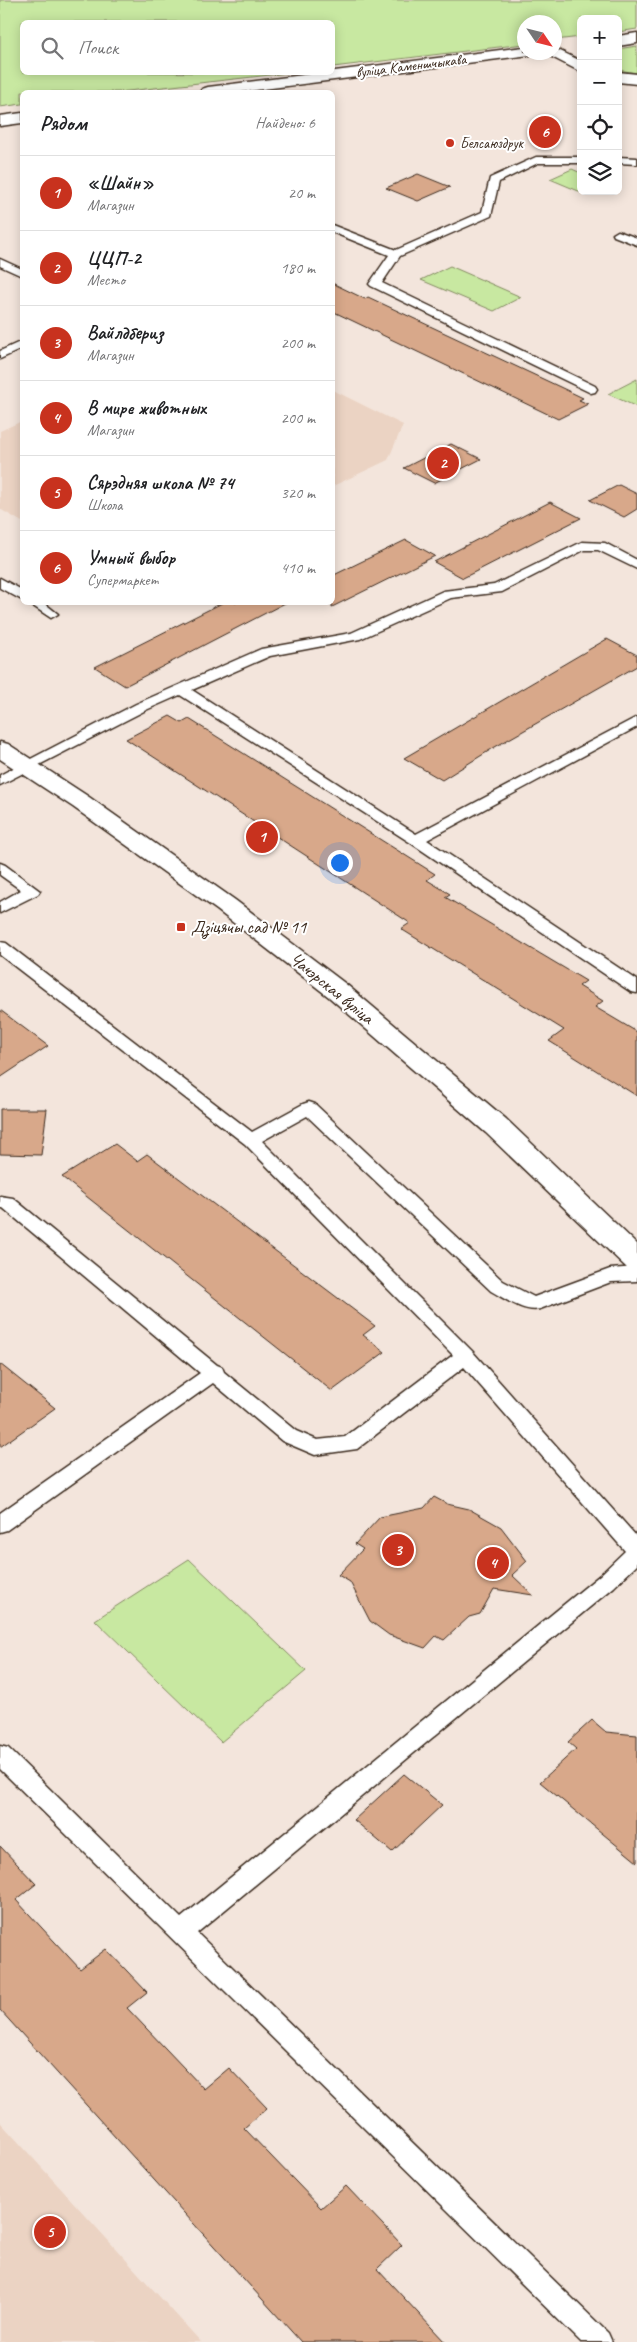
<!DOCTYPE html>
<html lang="ru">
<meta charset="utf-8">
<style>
:root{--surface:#fff;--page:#f2f2f2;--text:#202124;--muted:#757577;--line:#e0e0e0;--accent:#c8321e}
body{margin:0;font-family:Caveat,sans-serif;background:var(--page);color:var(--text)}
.controls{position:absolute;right:15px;top:15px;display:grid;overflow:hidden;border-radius:8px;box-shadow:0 2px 12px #0003}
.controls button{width:45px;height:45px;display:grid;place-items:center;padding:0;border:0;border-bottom:1px solid var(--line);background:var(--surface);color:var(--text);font:25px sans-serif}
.compass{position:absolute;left:517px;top:15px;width:45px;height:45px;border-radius:50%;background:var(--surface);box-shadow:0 2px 12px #0003;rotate:125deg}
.you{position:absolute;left:339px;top:862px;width:18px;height:18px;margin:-12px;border:4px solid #fff;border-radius:50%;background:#1a73e8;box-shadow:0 0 0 8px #1a73e833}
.badge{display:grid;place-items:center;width:32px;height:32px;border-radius:50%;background:var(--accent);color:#fff;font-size:16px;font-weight:700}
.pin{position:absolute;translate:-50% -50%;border:2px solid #fff;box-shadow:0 1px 5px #0006}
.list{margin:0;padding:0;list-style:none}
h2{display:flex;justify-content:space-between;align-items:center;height:65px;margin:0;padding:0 20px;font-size:21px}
h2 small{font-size:16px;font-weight:400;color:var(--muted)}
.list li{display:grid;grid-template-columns:32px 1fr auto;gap:15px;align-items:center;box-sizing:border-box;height:75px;padding:0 20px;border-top:1px solid var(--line)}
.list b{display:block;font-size:19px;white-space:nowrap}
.list p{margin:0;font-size:16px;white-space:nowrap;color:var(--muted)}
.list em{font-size:16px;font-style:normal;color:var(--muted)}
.icon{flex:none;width:28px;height:28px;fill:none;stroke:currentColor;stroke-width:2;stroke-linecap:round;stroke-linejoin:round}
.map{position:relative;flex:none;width:637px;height:2342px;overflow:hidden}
.search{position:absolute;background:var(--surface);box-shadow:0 2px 12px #0003;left:20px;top:20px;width:315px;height:55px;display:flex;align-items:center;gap:12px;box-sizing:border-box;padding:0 18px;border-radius:8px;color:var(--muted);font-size:19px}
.panel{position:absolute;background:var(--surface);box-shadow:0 2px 12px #0003;left:20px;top:90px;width:315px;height:515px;border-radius:8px}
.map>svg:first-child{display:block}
</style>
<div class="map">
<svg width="637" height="2342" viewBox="0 0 637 2342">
<rect width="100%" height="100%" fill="#f3e5dc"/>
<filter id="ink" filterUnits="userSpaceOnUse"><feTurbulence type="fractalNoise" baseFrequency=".02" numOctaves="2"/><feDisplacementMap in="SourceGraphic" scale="10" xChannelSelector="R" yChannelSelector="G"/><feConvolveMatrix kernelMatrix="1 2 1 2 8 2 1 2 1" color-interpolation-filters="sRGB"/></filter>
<g filter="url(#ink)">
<path fill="#ebd3c3" d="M333 390 403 425 388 460 333 486Z
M22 421V522L0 509V431Z
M0 2122 201 2342H0Z"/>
<path fill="#c8e8a1" stroke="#828960" d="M0 0H637V29L618 32V19H581V37L555 40 554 22H524V44L333 67 332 22H22V72L288 73 119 92H22V104L0 107Z
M637 46V73L618 70V49Z
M572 169 581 173V191H596L588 195 550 179Z
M450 266 521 297 494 311 421 280Z
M637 379V407L608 394Z
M189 1559 306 1671 221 1742 95 1620Z"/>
<path fill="#d8a88a" stroke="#3b2a1e" d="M418 174 450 187 418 201 386 188Z
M332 283 365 299 368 297 560 387 583 398 579 400 588 404 558 419 332 311Z
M451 444 481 459 434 483 404 468Z
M619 485 637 494V509L624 517 590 500Z
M550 502 581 518 463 578 434 562Z
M406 540 435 556 332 607V576Z
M224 602H287L125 686 95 667Z
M607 639 637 655V666L495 747 442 780 404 758Z
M170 716 182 723 189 719 435 874 427 880 450 894 445 897 586 981 579 986 603 1001 595 1007 637 1032V1096L549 1041 564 1030 401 929 410 923 126 739Z
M0 1010 48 1046 0 1078Z
M0 1109H47L41 1155 0 1154Z
M115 1144 137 1161 147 1154 375 1326 363 1335 385 1352 332 1391 62 1177Z
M0 1364 55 1408 0 1447Z
M434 1497 447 1504 469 1509 501 1527 527 1561 512 1575 533 1595 494 1589 480 1614 469 1617 444 1640 436 1636 425 1648 389 1635 370 1621 350 1582 338 1575 363 1549 355 1544 380 1517 424 1508Z
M592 1720 606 1732 637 1735V1862L540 1782 576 1749 568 1742Z
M404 1774 442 1805 392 1852 354 1820Z
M0 1846 36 1884 16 1900 80 1969 106 1949 147 1992 127 2008 204 2089 229 2068 267 2108 244 2128 321 2208 346 2186 402 2245 377 2269 445 2342H301L0 2010Z"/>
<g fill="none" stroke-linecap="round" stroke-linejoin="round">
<g stroke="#3b2a1e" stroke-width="3">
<path id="lane" d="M536 157H581V163H538L499 182 491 216 400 256 382 283 595 386 597 389 595 392 591 393 371 286 369 284 389 255 332 232V225L396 250 482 212 490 178Z
M618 157 637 158V164L618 163Z
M618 231 637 238V245L614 236 613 234Z
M0 259 22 269V276L0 266Z
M22 341V349L0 359V351Z
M582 542 605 543 637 560V569L598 550H584L502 592 451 598 360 639 270 656 192 690 416 834 637 717V727L427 840 637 980V993L631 992 411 843 180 695 146 710 0 785V775L136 704 261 649 351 633 443 591 494 585Z
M0 578 22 590V600L0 588Z
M27 602H43L58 614 51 618Z
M0 863 5 865 40 891 38 894 0 913V902L21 890 0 875Z
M0 942 6 943 252 1132 303 1104 309 1102 315 1104 503 1281 534 1297 610 1269 637 1267V1281L611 1282 540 1309C524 1313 504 1298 491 1291L307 1116 262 1141 472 1351 637 1537V1565L614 1587 197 1933 608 2333 612 2342H581L0 1769V1746L8 1748 181 1918 600 1575 625 1551 464 1367 357 1449 315 1455 282 1441 213 1383 7 1530 0 1532V1513L200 1373 3 1208H0V1196L13 1198 217 1365 222 1367 224 1372 296 1431 317 1440 345 1437 453 1355 245 1144 0 955Z"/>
</g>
<g stroke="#3b2a1e" stroke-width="3">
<path id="secondary" d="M637 33V43L618 46V36Z
M524 47V52H532L530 55 241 92H200L202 89 208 87Z
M554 48 581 61V72L548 55 546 52H554Z
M618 72 637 74V84L618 82Z
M22 113V123L0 126V116Z
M0 742 8 744 89 797 235 900 347 985 506 1119 637 1244V1271L627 1268 486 1133 329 997 217 910 73 807 0 759Z"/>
</g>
<use href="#lane" fill="#fff" fill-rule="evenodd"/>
<use href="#secondary" fill="#fff" fill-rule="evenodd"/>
</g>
</g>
<g fill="#c8321e" stroke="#fff" stroke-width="2">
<circle cx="450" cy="143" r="5"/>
<rect x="176" y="922" width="10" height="10" rx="2.5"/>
</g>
<g text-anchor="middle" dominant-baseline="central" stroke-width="4" stroke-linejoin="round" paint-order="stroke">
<g font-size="15" fill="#3b2a1e" stroke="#fff">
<text transform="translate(411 66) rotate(-7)">вуліца Каменшчыкава</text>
</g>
<g font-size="15" fill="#3b2a1e" stroke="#fff" text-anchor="start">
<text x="460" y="143">Белсаюздрук</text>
</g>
<g font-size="18" fill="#3b2a1e" stroke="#fff" text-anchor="start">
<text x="191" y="927">Дзіцячы сад № 11</text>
</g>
<g font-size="18" fill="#3b2a1e" stroke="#fff">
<text transform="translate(332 988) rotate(39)">Чачэрская вуліца</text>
</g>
</g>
</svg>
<div class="controls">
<button>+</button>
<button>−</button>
<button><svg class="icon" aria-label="locate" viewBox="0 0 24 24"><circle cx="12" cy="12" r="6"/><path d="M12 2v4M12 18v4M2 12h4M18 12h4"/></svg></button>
<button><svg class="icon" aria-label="layers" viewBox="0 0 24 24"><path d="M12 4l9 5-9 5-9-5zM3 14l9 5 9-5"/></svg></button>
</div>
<svg class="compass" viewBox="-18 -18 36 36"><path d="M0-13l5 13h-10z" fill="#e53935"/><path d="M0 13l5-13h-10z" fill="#757577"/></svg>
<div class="you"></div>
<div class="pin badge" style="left:262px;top:837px">1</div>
<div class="pin badge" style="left:443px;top:463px">2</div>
<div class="pin badge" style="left:398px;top:1550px">3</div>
<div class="pin badge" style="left:493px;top:1563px">4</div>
<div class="pin badge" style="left:50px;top:2232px">5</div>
<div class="pin badge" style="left:545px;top:132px">6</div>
<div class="search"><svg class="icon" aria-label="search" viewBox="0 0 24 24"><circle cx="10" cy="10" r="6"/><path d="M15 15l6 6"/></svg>Поиск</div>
<section class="panel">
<h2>Рядом<small>Найдено: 6</small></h2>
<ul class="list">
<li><span class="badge">1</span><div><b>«Шайн»</b><p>Магазин</p></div><em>20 m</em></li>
<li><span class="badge">2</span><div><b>ЦЦП-2</b><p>Место</p></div><em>180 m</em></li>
<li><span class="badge">3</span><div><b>Вайлдбериз</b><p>Магазин</p></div><em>200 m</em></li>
<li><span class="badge">4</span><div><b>В мире животных</b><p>Магазин</p></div><em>200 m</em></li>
<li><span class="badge">5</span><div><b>Сярэдняя школа № 74</b><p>Школа</p></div><em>320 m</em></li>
<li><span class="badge">6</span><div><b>Умный выбор</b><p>Супермаркет</p></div><em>410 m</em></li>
</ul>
</section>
</div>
